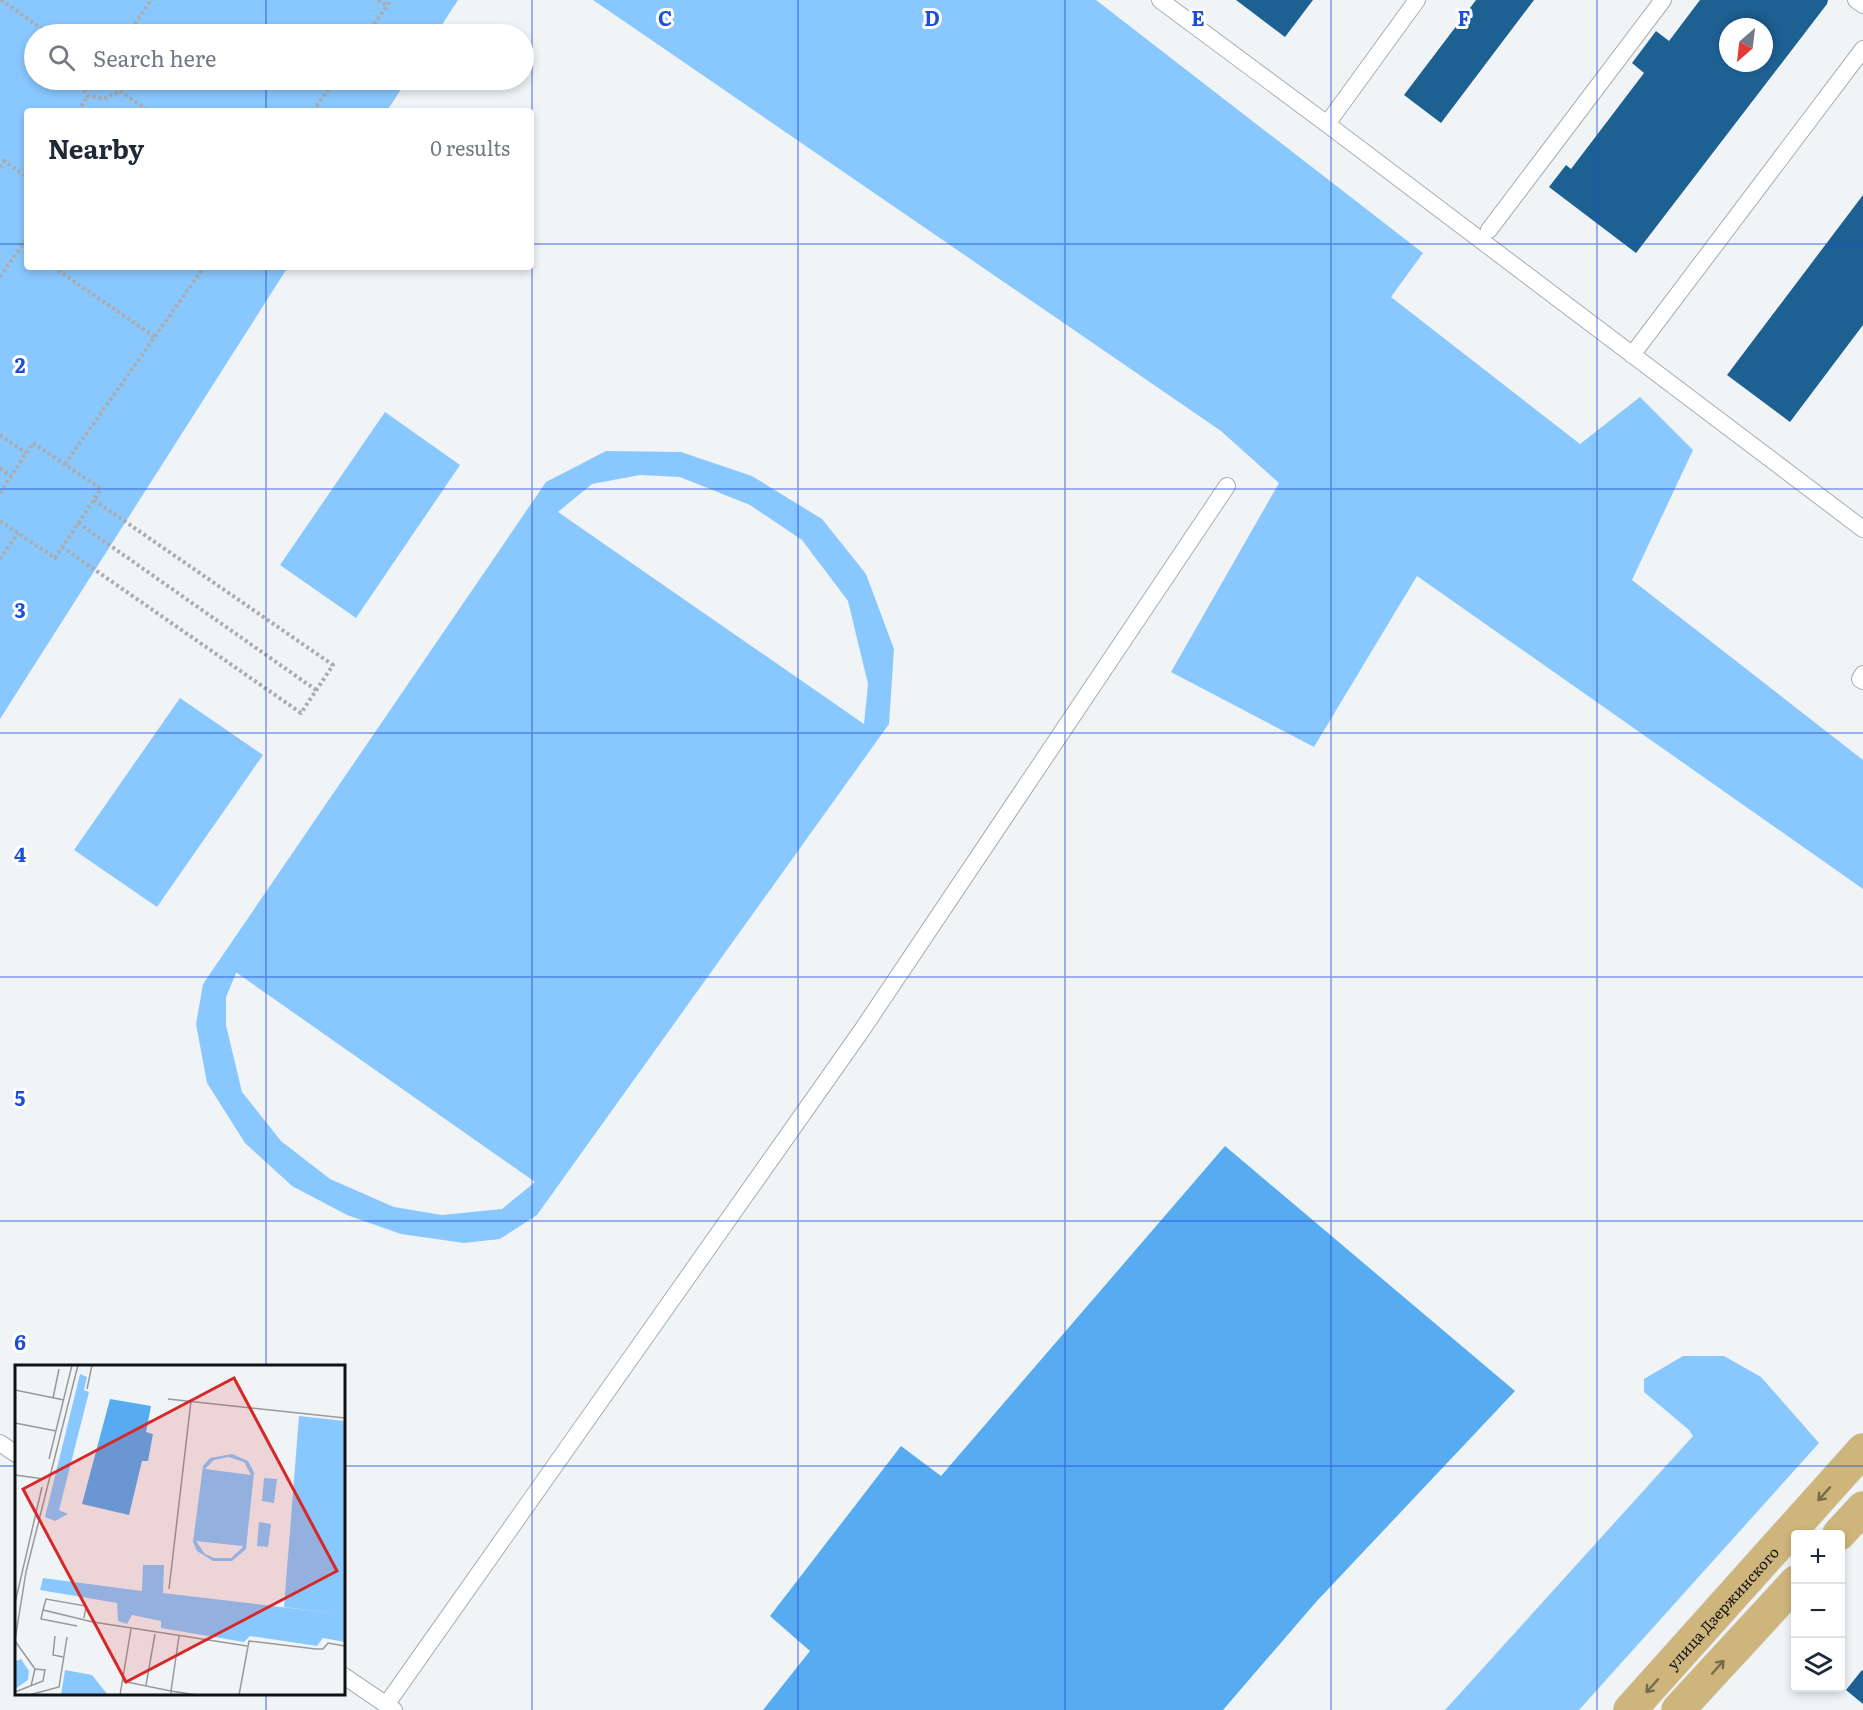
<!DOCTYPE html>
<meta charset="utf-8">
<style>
:root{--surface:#fff;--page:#f6f6f7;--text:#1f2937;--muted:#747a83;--line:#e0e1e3}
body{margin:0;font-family:Literata,serif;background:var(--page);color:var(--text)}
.controls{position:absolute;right:18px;bottom:18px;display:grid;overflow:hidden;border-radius:6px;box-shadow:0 3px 9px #0003}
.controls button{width:54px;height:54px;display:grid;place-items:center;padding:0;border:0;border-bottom:2px solid var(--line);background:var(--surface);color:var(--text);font:30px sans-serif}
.compass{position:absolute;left:1719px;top:18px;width:54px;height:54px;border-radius:50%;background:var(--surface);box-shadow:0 3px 9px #0003;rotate:208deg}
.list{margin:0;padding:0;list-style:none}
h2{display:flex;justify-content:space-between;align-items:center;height:78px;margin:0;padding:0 24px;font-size:26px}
h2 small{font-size:20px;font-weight:400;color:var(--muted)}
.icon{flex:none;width:33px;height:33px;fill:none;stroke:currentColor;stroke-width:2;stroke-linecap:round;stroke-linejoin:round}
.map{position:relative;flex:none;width:1863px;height:1710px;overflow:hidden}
.search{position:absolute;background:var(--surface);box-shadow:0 3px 9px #0003;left:24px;top:24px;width:510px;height:66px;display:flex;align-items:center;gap:15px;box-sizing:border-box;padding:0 21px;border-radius:33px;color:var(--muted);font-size:22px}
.panel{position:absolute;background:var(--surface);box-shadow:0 3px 9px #0003;left:24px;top:108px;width:510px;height:162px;border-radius:6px}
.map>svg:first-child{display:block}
</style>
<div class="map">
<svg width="1863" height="1710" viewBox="0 0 1863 1710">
<rect width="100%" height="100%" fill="#f1f4f6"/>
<path fill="#89c8ff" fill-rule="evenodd" d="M0 0H458L436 34H34V80H407L387 111H27V267H288L0 719Z
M593 0H1096L1423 253 1391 297 1580 444 1640 397 1693 450 1632 580 1863 760V889L1417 576 1314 747 1171 672 1279 483 1221 431Z
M385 412 460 465 356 618 280 565Z
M606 451 681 452 752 476 822 519 866 574 894 649 889 724 537 1215 500 1239 464 1243 401 1234 347 1215 292 1186 245 1143 207 1083 196 1024 203 984 546 482ZM640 475 680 477 750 505 802 540 848 601 868 684 864 724 558 512 592 484ZM236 973H237L535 1182 502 1209 442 1215 394 1207 330 1179 281 1141 242 1092 226 1025V997Z
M180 698 263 755 157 907 74 850Z
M1683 1356H1724L1761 1377 1819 1443 1579 1710H1445L1693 1436 1689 1430 1644 1392V1379Z"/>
<path fill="#57abf0" d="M1225 1146 1515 1391 1316 1602 1223 1710H763L810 1651 770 1616 901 1446 941 1476Z"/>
<path fill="#1d6092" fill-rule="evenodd" d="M1236 0H1313L1285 37Z
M1476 0H1534L1441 123 1404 95Z
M1700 0H1828L1827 4 1636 253 1549 187 1566 165 1571 169 1644 73 1632 63 1656 31 1669 41ZM1728 27H1764V63H1728Z
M1863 195V325L1790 422 1727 375Z
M1862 1670 1863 1671V1704L1846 1690Z"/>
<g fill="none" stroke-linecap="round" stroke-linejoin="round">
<g stroke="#aaadb0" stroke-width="18">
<path id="lane" d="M1160 0 1327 124 1863 529
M1856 0 1863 5
M1327 124 1417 0
M1489 230 1663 0
M1632 355 1863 49
M1863 674 1860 679 1863 681
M0 1443 16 1454
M344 1676 394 1710
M386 1705 862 1030 1227 486"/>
</g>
<g stroke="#cfcfd0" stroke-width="34">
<g id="primary">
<path d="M1839 1534 1863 1508"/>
<path id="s1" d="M1630 1710 1863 1450"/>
<path d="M1678 1710 1796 1582"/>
</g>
</g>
<path stroke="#aaacae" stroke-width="4" stroke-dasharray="3 3" stroke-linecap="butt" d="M1 0 49 34
M378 0 387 6
M128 34 151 0
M367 34 391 0
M77 80 88 96 104 99 120 91 125 80
M120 91 149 111
M78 111 88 96
M313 111 335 80
M0 167 4 161 27 177
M53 267 155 337
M0 277 27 238
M0 435 26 453
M65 464 204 267
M0 468 11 476
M0 493 33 443 101 489 55 558 0 521
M78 523 316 690
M62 547 301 713 333 665 94 500
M0 559 18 533"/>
<use href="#lane" stroke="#fff" stroke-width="16"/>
<use href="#primary" stroke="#ceb57b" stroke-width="33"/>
</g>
<defs><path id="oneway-shaft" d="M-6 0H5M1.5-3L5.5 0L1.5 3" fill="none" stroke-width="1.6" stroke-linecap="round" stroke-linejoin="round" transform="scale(1.5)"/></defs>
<g stroke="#786b4c">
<use href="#oneway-shaft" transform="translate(1824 1494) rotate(132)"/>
<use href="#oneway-shaft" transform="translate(1718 1667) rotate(-48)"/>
<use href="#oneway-shaft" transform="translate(1652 1686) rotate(132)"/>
</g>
<path fill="none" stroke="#1d4ed8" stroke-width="1.5" stroke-opacity="0.55" d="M266 0V34M532 0V1710M798 0V1710M1065 0V1710M1331 0V1710M1597 0V1710M266 80V111M0 244H27M531 244H1863M266 267V1366M0 489H1863M0 733H1863M0 977H1863M0 1221H1863M0 1466H16M344 1466H1863M266 1694V1710"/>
<g text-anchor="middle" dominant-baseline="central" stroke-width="6" stroke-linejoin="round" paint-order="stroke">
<g font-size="15" fill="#101112" stroke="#fff">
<text stroke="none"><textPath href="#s1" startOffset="138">улица Дзержинского</textPath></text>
</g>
</g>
<g transform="translate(15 1365)">
<rect width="330" height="330" fill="#f1f4f6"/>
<path d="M65 9 72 12 69 25 74 27 44 145 53 149 40 156 30 152ZM284 51 330 56V277L308 273 302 281 235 271 229 277 146 263V256L117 250 112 259 103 256 102 238 25 225 28 213 127 226 128 200H149L148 228 324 249 269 242ZM217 89 233 96 239 107 231 184 217 196H198L182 186 178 177 188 101 195 93ZM214 92 229 97 236 110 190 104 199 95ZM181 176 227 181 228 182 216 193H199L190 189ZM249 113 262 114 259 138 247 136ZM244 157 256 159 253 182 242 181ZM6 294 14 306 13 315 0 324 1 296ZM50 305 77 310 93 330H46Z" fill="#89c8ff" fill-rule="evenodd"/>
<path d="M95 34 136 41 131 67 138 69 133 96H127L114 150 67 139Z" fill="#57abf0"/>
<path fill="none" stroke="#97999b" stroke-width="1.5" d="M72 24 77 0M0 25 49 35M38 33 44 4M153 34 330 53M0 58 41 66M34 94 57 0M0 110 29 114M154 224 176 36M0 238 27 122M28 245 31 234 71 241 69 253M62 261 26 254 28 245 78 257 232 281M40 271 38 290 48 292M164 271 156 326 182 330M0 275 11 207 63 0M0 276 20 304 16 321M107 316 156 326V330M131 320 140 269M0 327 28 316 30 305 20 304M14 330 44 322 52 272M105 330 116 264M224 330 234 276 301 284H308L313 278 330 281"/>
<path fill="#d62828" fill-opacity="0.15" stroke="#d62828" stroke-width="3" d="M219 13 322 206 111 317 8 124Z"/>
<rect width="330" height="330" fill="none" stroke="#101112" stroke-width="3"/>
</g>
<g font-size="20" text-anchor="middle" font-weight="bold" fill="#1d4ed8" stroke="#fff" stroke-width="6" stroke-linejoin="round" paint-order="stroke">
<text x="665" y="26">C</text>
<text x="932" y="26">D</text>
<text x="1198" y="26">E</text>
<text x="1464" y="26">F</text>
<text x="20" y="373">2</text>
<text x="20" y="618">3</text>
<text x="20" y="862">4</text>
<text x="20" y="1106">5</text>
<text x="20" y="1350">6</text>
</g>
</svg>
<div class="controls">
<button>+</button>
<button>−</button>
<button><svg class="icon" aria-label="layers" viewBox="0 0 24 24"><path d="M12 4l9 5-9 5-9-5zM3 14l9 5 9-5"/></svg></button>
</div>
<svg class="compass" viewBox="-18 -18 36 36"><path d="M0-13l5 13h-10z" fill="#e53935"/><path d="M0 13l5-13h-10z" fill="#747a83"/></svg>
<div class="search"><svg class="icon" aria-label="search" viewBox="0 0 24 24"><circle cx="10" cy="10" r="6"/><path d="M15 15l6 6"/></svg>Search here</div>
<section class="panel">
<h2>Nearby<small>0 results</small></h2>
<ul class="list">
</ul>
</section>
</div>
